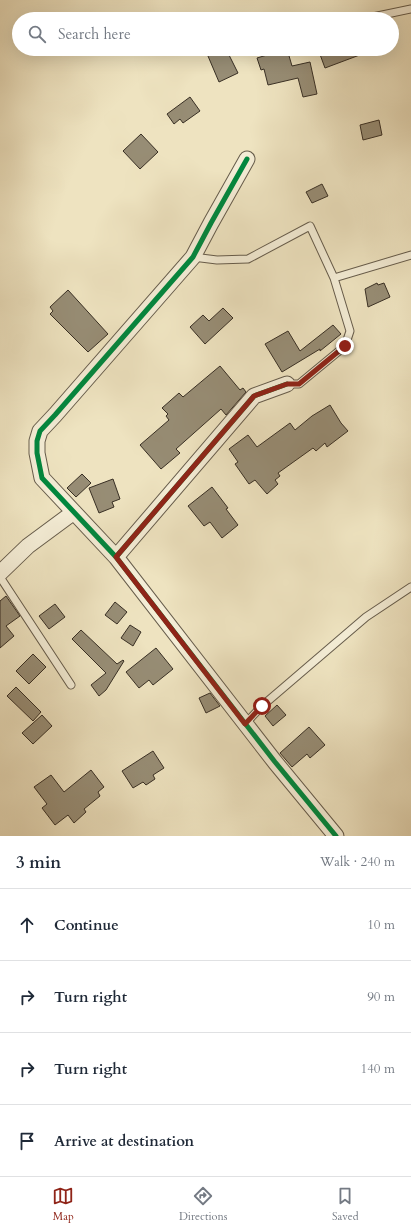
<!DOCTYPE html>
<meta charset="utf-8">
<style>
:root{--surface:#fff;--page:#f6f6f7;--text:#1f2937;--muted:#747a83;--line:#e0e1e3;--accent:#8f2418}
body{margin:0;font-family:Cardo,serif;background:var(--page);color:var(--text)}
.stop{position:absolute;width:12px;height:12px;margin:-9px;border:3px solid #8f2418;border-radius:50%;background:#fff}
.stop.end{background:#8f2418;border-color:#fff;box-shadow:0 1px 4px #0008}
.list{margin:0;padding:0;list-style:none}
h2{display:flex;justify-content:space-between;align-items:center;height:52px;margin:0;padding:0 16px;font-size:17px}
h2 small{font-size:13px;font-weight:400;color:var(--muted)}
.list li{display:grid;grid-template-columns:26px 1fr auto;gap:12px;align-items:center;box-sizing:border-box;height:72px;padding:0 16px;border-top:1px solid var(--line)}
.list b{display:block;font-size:15px;white-space:nowrap}
.list em{font-size:13px;font-style:normal;color:var(--muted)}
.icon{flex:none;width:22px;height:22px;fill:none;stroke:currentColor;stroke-width:2;stroke-linecap:round;stroke-linejoin:round}
.map{position:relative;flex:none;width:411px;height:836px;overflow:hidden}
.search{position:absolute;background:var(--surface);box-shadow:0 4px 16px #0002;left:12px;right:12px;top:12px;height:44px;display:flex;align-items:center;gap:10px;box-sizing:border-box;padding:0 14px;border-radius:22px;color:var(--muted);font-size:15px}
.sheet{height:340px;background:var(--surface)}
nav{display:flex;justify-content:space-around;align-items:center;box-sizing:border-box;height:56px;border-top:1px solid var(--line);background:var(--surface);font-size:11px;color:var(--muted)}
nav a{display:grid;justify-items:center;gap:2px}
nav .on{color:var(--accent)}
.map>svg:first-child{display:block}
</style>
<div class="map">
<svg width="411" height="836" viewBox="0 0 411 836">
<rect width="100%" height="100%" fill="#eee3c0"/>
<filter id="stains"><feTurbulence type="fractalNoise" baseFrequency=".005" numOctaves="4"/><feColorMatrix values="0 0 0 0 .2 0 0 0 0 .09 0 0 0 0 .02 0 0 0 .5 -.17"/></filter>
<radialGradient id="worn" r=".72"><stop offset=".6" stop-color="#630" stop-opacity="0"/><stop offset="1" stop-color="#630" stop-opacity=".3"/></radialGradient>
<path fill="#978d75" stroke="#382f24" d="M205 49H226L238 73 219 82Z
M287 49 292 66 310 62 317 94 303 97 298 78 268 85 264 69 261 70 257 58Z
M318 49H373V50L325 68Z
M190 97 200 111 183 123 180 119 174 124 167 114Z
M379 120 382 135 363 140 360 125Z
M141 134 158 152 140 169 123 151Z
M322 184 328 196 312 203 306 192Z
M377 283 378 285 384 283 390 297 368 307 365 289Z
M68 290 108 334 88 352 50 314 53 311 50 307Z
M223 308 233 318 205 344 190 327 203 315 209 321Z
M333 325 341 334 320 351V349L282 372 265 344 288 331 300 351Z
M220 366 240 390 243 388 246 392 226 415 221 409 176 449 180 453 161 469 140 445 169 420 166 416 168 414 162 408 179 393 183 397Z
M330 405 341 423 348 431 327 447 325 443 316 451 313 448 278 473 280 476 275 480 278 484 267 494 255 480 249 484 235 464 238 462 229 449 248 435 257 447 290 423 295 430 312 416Z
M82 474 91 483 76 497 67 488Z
M113 479 120 499 112 502 114 507 99 513 89 488Z
M212 487 228 508 226 509 238 525 222 538 210 522 204 526 188 506Z
M6 596 20 616 6 626 14 636 0 648V601Z
M115 602 127 612 117 624 105 615Z
M55 604 65 617 49 629 39 616Z
M130 625 141 632 133 646 121 638Z
M81 630 117 664 123 660 124 661 106 690 99 696 91 685 106 673 72 639Z
M156 648 173 669 153 685 149 680 139 688 126 672Z
M33 654 46 667 29 684 16 671Z
M16 687 41 712 33 721 7 696Z
M210 693 220 706 206 713 199 698Z
M277 705 286 715 273 726 265 716Z
M42 715 52 726 33 744 22 733Z
M309 727 325 745 310 758 307 754 292 767 280 753Z
M153 751 164 768 153 775 155 779 146 785 143 782 133 788 122 771Z
M91 770 104 787 98 792 100 796 84 809 86 812 74 823 68 815 55 825 42 808 47 804 34 787 51 775 64 792Z"/>
<g fill="none" stroke-linecap="round" stroke-linejoin="round">
<g stroke="#665c4b" stroke-width="9">
<path id="service" d="M363 19 411 9
M193 257 217 260 248 259 310 226 334 278 411 255
M287 384H299L345 346 350 331 334 278
M0 577 71 685
M245 724 262 706 366 617 411 587"/>
</g>
<g stroke="#665c4b" stroke-width="17">
<path id="minor" d="M247 159 211 223 193 257 55 415 40 431 37 441V453L42 478 116 557 275 762 336 836
M116 557 254 396 287 384
M0 573 28 546 74 512"/>
</g>
<use href="#service" stroke="#f4edd6" stroke-width="7"/>
<use href="#minor" stroke="#f4edd6" stroke-width="15"/>
<g stroke="#f4edd6" stroke-width="8">
<path id="cycleway" d="M247 159 211 223 193 257 55 415 40 431 37 441V453L42 478 116 557 275 762 336 836
M116 557 254 396 287 384"/>
</g>
<use href="#cycleway" stroke="#00873e" stroke-width="5"/>
</g>
<g fill="none" stroke-linecap="round" stroke-linejoin="round">
<path stroke="#8f2418" stroke-width="5" d="M262 706 245 724 116 557 254 396 287 384H299L345 346"/>
</g>
<rect width="100%" height="100%" filter="url(#stains)"/>
<rect width="100%" height="100%" fill="url(#worn)"/>
</svg>
<div class="stop" style="left:262px;top:706px"></div>
<div class="stop end" style="left:345px;top:346px"></div>
<div class="search"><svg class="icon" aria-label="search" viewBox="0 0 24 24"><circle cx="10" cy="10" r="6"/><path d="M15 15l6 6"/></svg>Search here</div>
</div>
<section class="sheet">
<h2>3 min<small>Walk · 240 m</small></h2>
<ul class="list">
<li><svg class="icon" aria-label="ahead" viewBox="0 0 24 24"><path d="M12 20V5M6 11l6-6 6 6"/></svg><div><b>Continue</b></div><em>10 m</em></li>
<li><svg class="icon" aria-label="right" viewBox="0 0 24 24"><path d="M7 20v-9h11M14 6l5 5-5 5"/></svg><div><b>Turn right</b></div><em>90 m</em></li>
<li><svg class="icon" aria-label="right" viewBox="0 0 24 24"><path d="M7 20v-9h11M14 6l5 5-5 5"/></svg><div><b>Turn right</b></div><em>140 m</em></li>
<li><svg class="icon" aria-label="arrive" viewBox="0 0 24 24"><path d="M6 21V4h12l-3 4 3 4H6"/></svg><div><b>Arrive at destination</b></div></li>
</ul>
</section>
<nav>
<a class="on"><svg class="icon" aria-label="map" viewBox="0 0 24 24"><path d="M3 6l6-2 6 2 6-2v14l-6 2-6-2-6 2zM9 4v14M15 6v14"/></svg>Map</a>
<a><svg class="icon" aria-label="directions" viewBox="0 0 24 24"><path d="M12 3l9 9-9 9-9-9zM9 14v-3h6M13 9l2 2-2 2"/></svg>Directions</a>
<a><svg class="icon" aria-label="saved" viewBox="0 0 24 24"><path d="M7 4h10v16l-5-4-5 4z"/></svg>Saved</a>
</nav>
